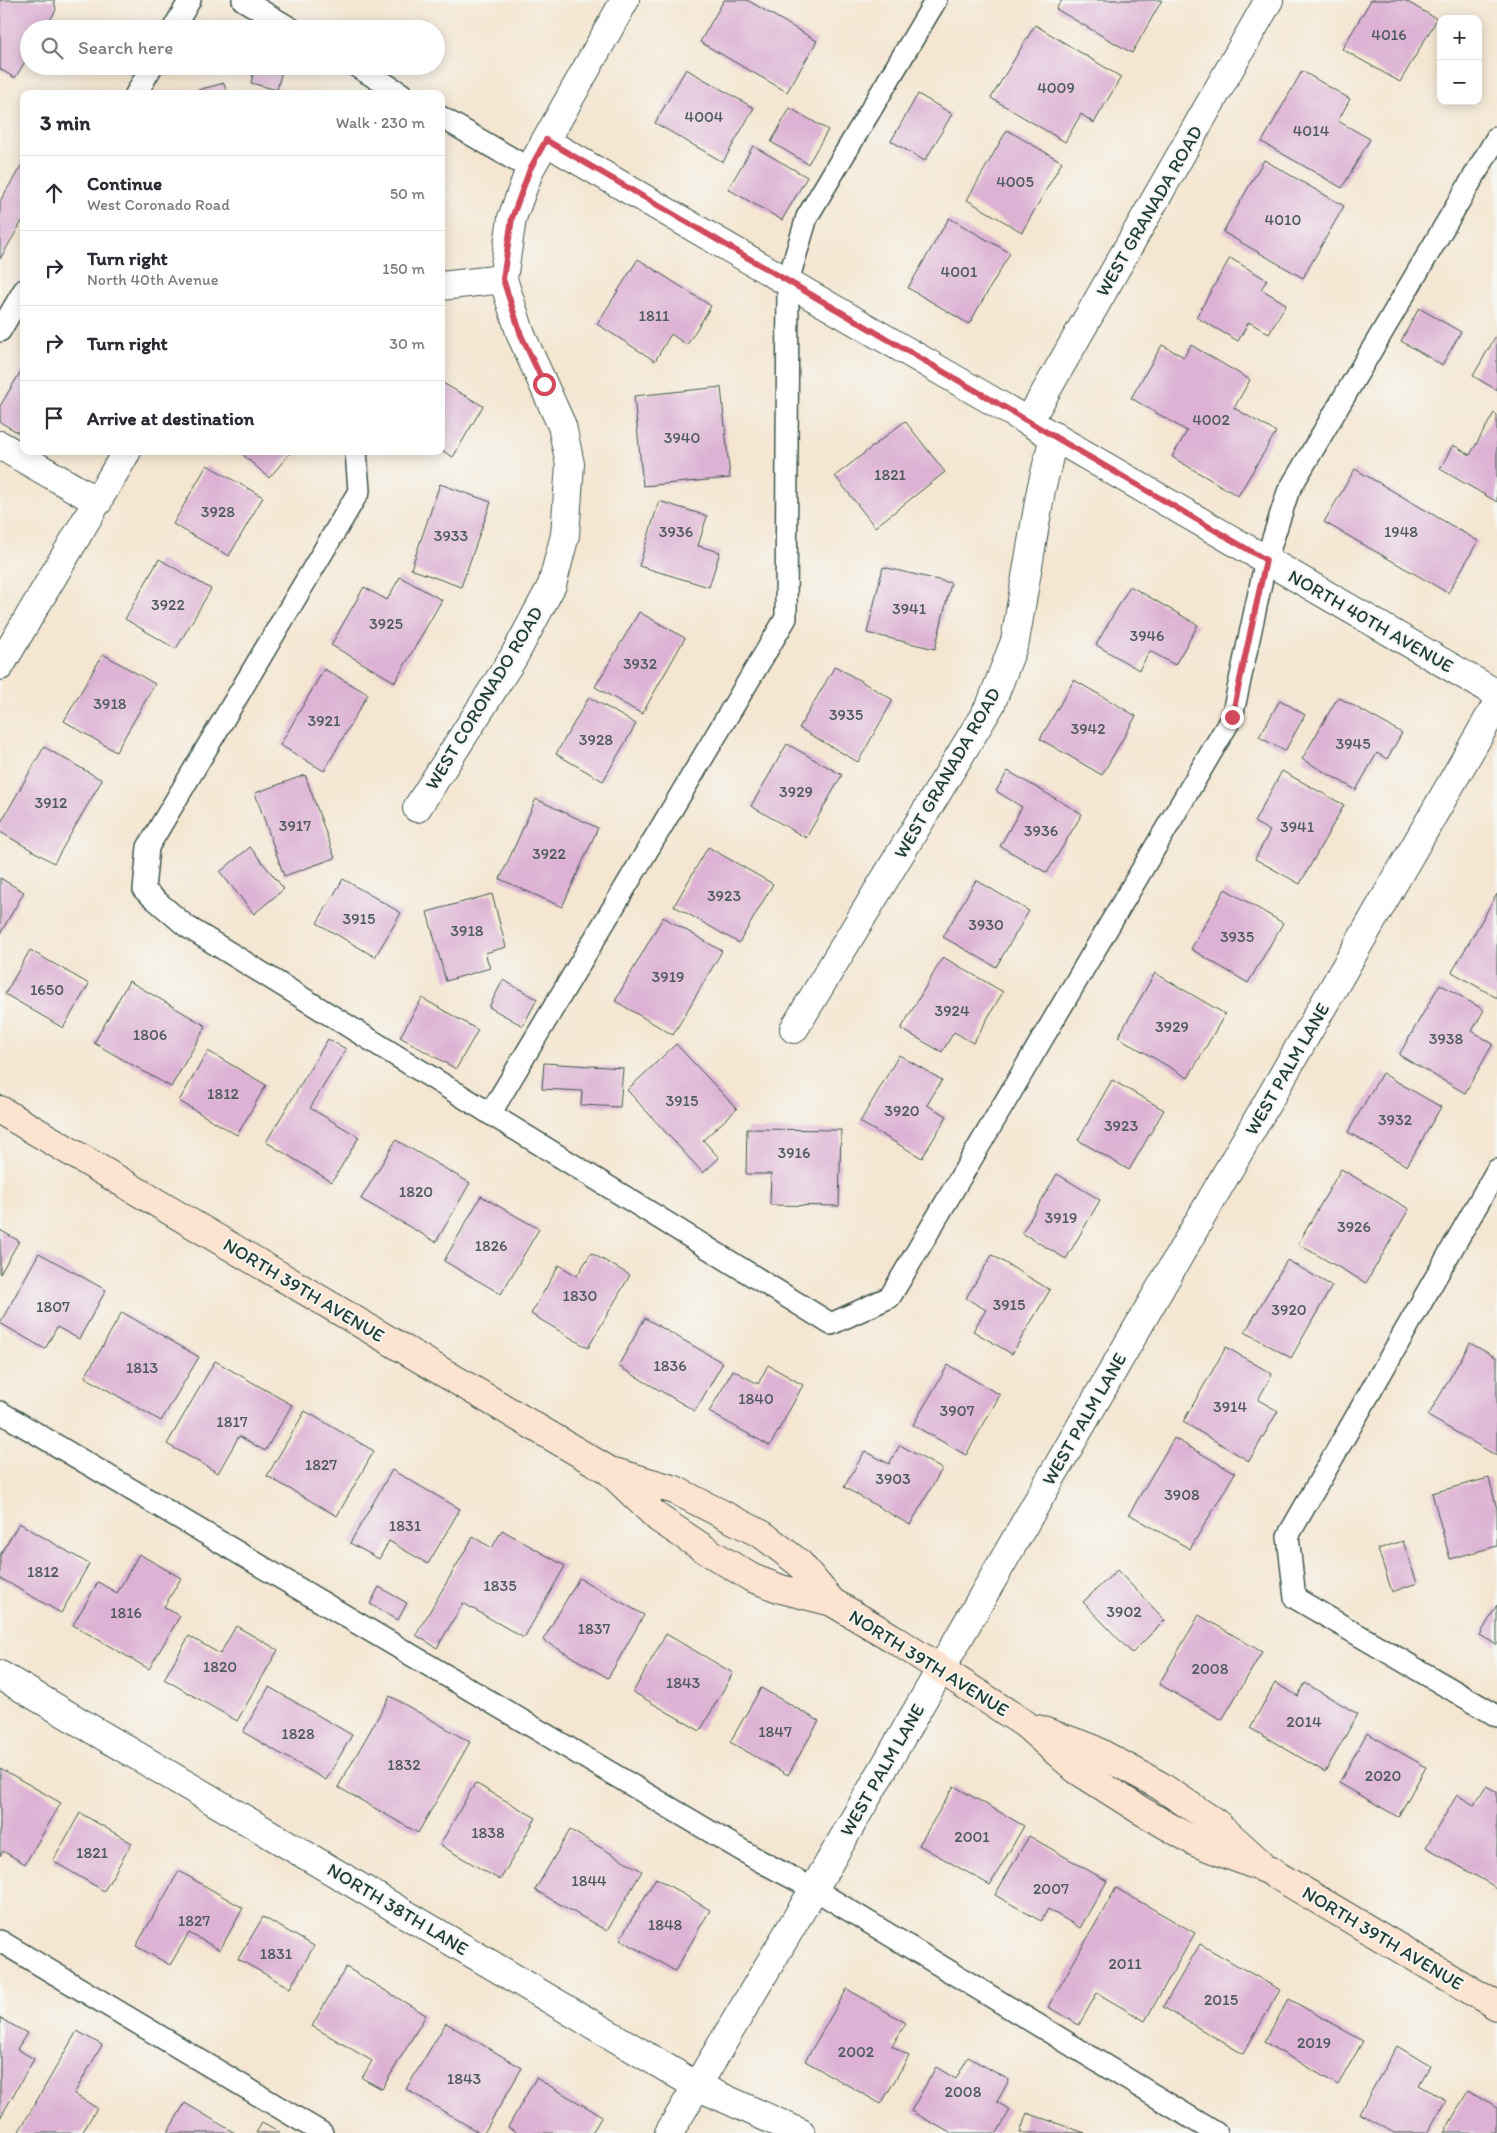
<!DOCTYPE html>
<meta charset="utf-8">
<style>
:root{--surface:#fff;--page:#f2f2f3;--text:#2b2b33;--muted:#7c7c81;--line:#e1e1e2}
body{margin:0;font-family:Itim,sans-serif;background:var(--page);color:var(--text)}
.controls{position:absolute;right:15px;top:15px;display:grid;overflow:hidden;border-radius:10px;box-shadow:0 2px 12px #0003}
.controls button{width:45px;height:45px;display:grid;place-items:center;padding:0;border:0;border-bottom:1px solid var(--line);background:var(--surface);color:var(--text);font:25px sans-serif}
.stop{position:absolute;width:15px;height:15px;margin:-11px;border:4px solid #d1495b;border-radius:50%;background:#fff}
.stop.end{background:#d1495b;border-color:#fff;box-shadow:0 1px 5px #0008}
.list{margin:0;padding:0;list-style:none}
h2{display:flex;justify-content:space-between;align-items:center;height:65px;margin:0;padding:0 20px;font-size:21px}
h2 small{font-size:16px;font-weight:400;color:var(--muted)}
.list li{display:grid;grid-template-columns:32px 1fr auto;gap:15px;align-items:center;box-sizing:border-box;height:75px;padding:0 20px;border-top:1px solid var(--line)}
.list b{display:block;font-size:19px;white-space:nowrap}
.list p{margin:0;font-size:16px;white-space:nowrap;color:var(--muted)}
.list em{font-size:16px;font-style:normal;color:var(--muted)}
.icon{flex:none;width:28px;height:28px;fill:none;stroke:currentColor;stroke-width:2;stroke-linecap:round;stroke-linejoin:round}
.map{position:relative;flex:none;width:1497px;height:2133px;overflow:hidden}
.search{position:absolute;background:var(--surface);box-shadow:0 2px 12px #0003;left:20px;top:20px;width:425px;height:55px;display:flex;align-items:center;gap:12px;box-sizing:border-box;padding:0 18px;border-radius:28px;color:var(--muted);font-size:19px}
.panel{position:absolute;background:var(--surface);box-shadow:0 2px 12px #0003;left:20px;top:90px;width:425px;height:365px;border-radius:10px}
.map>svg:first-child{display:block}
</style>
<div class="map">
<svg width="1497" height="2133" viewBox="0 0 1497 2133">
<rect width="100%" height="100%" fill="#f6f6f2"/>
<filter id="ink" filterUnits="userSpaceOnUse"><feTurbulence type="fractalNoise" baseFrequency=".02" numOctaves="2"/><feDisplacementMap in="SourceGraphic" scale="10" xChannelSelector="R" yChannelSelector="G"/><feConvolveMatrix kernelMatrix="1 2 1 2 8 2 1 2 1" color-interpolation-filters="sRGB"/></filter>
<filter id="wash" filterUnits="userSpaceOnUse"><feTurbulence type="fractalNoise" baseFrequency=".0096" numOctaves="4" result="noise"/><feDisplacementMap in="SourceGraphic" scale="20" xChannelSelector="R" yChannelSelector="G"/><feGaussianBlur stdDeviation="1.12" result="paint"/><feColorMatrix in="noise" values="0 0 0 0 0 0 0 0 0 0 0 0 0 0 0 0 0 1.4 0 .05"/><feComposite in="paint" operator="in"/></filter>
<g filter="url(#wash)">
<rect width="100%" height="100%" fill="#f4e6d1"/>
<g id="blocks">
<path fill="#ddb2d4" d="M0 0H54L56 10 45 29H29V55L15 78 0 69Z
M724 0H747L817 41 787 92 700 42Z
M1062 0H1162L1132 53 1056 9Z
M1371 0H1404L1437 19 1400 82 1342 49Z
M1035 25 1121 77 1094 123 1081 114 1065 142 991 98Z
M255 66H283L277 90 251 83Z
M686 69 754 108 723 162 655 123Z
M1302 71 1350 99 1338 121 1370 139 1342 188 1262 142Z
M224 83 227 94H187V93Z
M918 94 952 114 925 161 891 141Z
M790 108 828 130 808 164 771 142Z
M1007 130 1062 162 1022 232 967 200Z
M753 146 807 177 782 220 728 189Z
M1264 160 1344 206 1303 278 1223 232Z
M24 161V218L0 259V201Z
M949 218 1010 253 969 324 908 288Z
M1230 258 1267 280 1261 289 1286 304 1269 334 1249 322 1238 341 1196 317Z
M638 259 711 306 687 345 671 334 655 361 597 324Z
M1419 308 1461 332 1442 365 1401 341Z
M1497 334V390L1473 376Z
M1162 345 1184 357 1191 345 1250 380 1234 408 1276 432 1238 496 1172 457 1187 431 1131 398Z
M24 366V436L0 422V406Z
M441 382 483 406 453 457 441 450Z
M721 387 730 478 643 486 634 396Z
M1494 413 1497 415V502L1440 469 1453 445 1470 455Z
M905 421 945 472 875 527 835 476Z
M239 451H292L269 478Z
M207 465 263 497 229 556 173 524Z
M1355 469 1478 541 1448 593 1324 522Z
M440 484 491 502 461 587 411 569Z
M659 501 707 516 698 546 720 552 709 587 639 566Z
M159 559 211 589 176 649 125 619Z
M883 567 951 583 935 649 867 633Z
M400 577 442 600 395 682 331 645 364 587 387 600Z
M1130 586 1198 625 1175 665 1150 651 1139 670 1096 645Z
M639 612 685 638 642 714 595 687Z
M103 654 155 684 116 752 64 721Z
M835 666 893 700 858 762 799 728Z
M324 669 368 694 324 771 280 745Z
M1074 680 1136 716 1102 775 1040 739Z
M589 697 636 724 603 781 556 754Z
M1338 697 1402 733 1387 759 1377 753 1356 790 1302 759Z
M1280 700 1305 715 1285 751 1259 737Z
M787 744 842 775 806 838 751 806Z
M44 747 102 780 54 863 0 832V824Z
M1008 771 1082 814 1047 873 1000 846 1022 807 996 791Z
M1282 771 1344 805 1300 884 1255 859 1270 831 1254 822Z
M305 775 335 858 284 876 255 793Z
M536 799 598 828 562 907 500 879Z
M250 847 284 889 254 914 220 872Z
M708 847 773 884 739 943 674 906Z
M0 878 24 892 0 934Z
M343 879 401 913 375 957 317 923Z
M976 880 1029 911 996 967 943 937Z
M1225 889 1283 923 1248 983 1191 949Z
M492 894 506 947 485 953 490 968 446 981 427 912Z
M1497 894V998L1452 972Z
M663 917 722 951 673 1035 615 1001Z
M30 950 89 984 63 1028 5 994Z
M943 957 1003 992 973 1043 954 1032 942 1052 901 1029Z
M1155 973 1225 1014 1188 1078 1118 1037Z
M503 980 537 999 523 1026 489 1007Z
M129 981 206 1026 171 1087 94 1043Z
M1440 984 1484 1010 1472 1031 1493 1044 1465 1093 1399 1055Z
M422 998 478 1030 456 1069 400 1037Z
M328 1039 346 1049 310 1108 359 1137 332 1182 266 1142Z
M676 1044 737 1109 703 1140 719 1158 703 1173 627 1090Z
M208 1051 266 1085 237 1135 179 1101Z
M899 1055 942 1080 927 1105 947 1116 922 1158 860 1122Z
M544 1063 623 1068 620 1107 581 1105 582 1091 542 1089Z
M1382 1073 1441 1107 1407 1166 1348 1132Z
M1112 1080 1164 1110 1129 1170 1078 1140Z
M747 1129 841 1130 839 1206 770 1205 771 1174H746Z
M396 1140 470 1183 436 1242 361 1199Z
M1341 1169 1409 1209 1366 1283 1298 1244Z
M1057 1174 1100 1200 1066 1259 1022 1233Z
M481 1196 539 1229 501 1294 444 1261Z
M0 1230 19 1241 0 1274Z
M39 1253 106 1290 79 1339 57 1327 45 1349 0 1323Z
M591 1253 630 1275 588 1348 531 1314 559 1265 577 1276Z
M992 1255 1050 1290 1012 1354 973 1331 986 1310 966 1298Z
M1287 1260 1332 1286 1291 1358 1245 1332Z
M122 1312 199 1357 161 1421 85 1377Z
M645 1318 723 1363 695 1411 618 1366Z
M1470 1343 1497 1358V1456L1428 1416Z
M1226 1347 1272 1374 1258 1400 1278 1411 1249 1461 1183 1422Z
M215 1361 292 1405 265 1451 239 1436 218 1473 167 1444Z
M768 1365 803 1385 770 1446 709 1412 733 1370 758 1384Z
M948 1365 1000 1395 966 1455 913 1425Z
M305 1411 374 1451 337 1516 267 1476Z
M1174 1438 1235 1473 1190 1549 1129 1514Z
M900 1445 942 1469 910 1525 844 1487 865 1451 889 1464Z
M392 1470 460 1509 428 1564 389 1541 379 1559 350 1543Z
M1489 1478 1497 1509V1546L1450 1559 1432 1493Z
M19 1523 89 1564 61 1613 0 1578V1555Z
M502 1530 565 1566 524 1638 463 1603 437 1648 416 1635 473 1537 492 1548Z
M1403 1541 1417 1583 1392 1592 1378 1549Z
M139 1554 181 1578 164 1607 180 1616 149 1669 73 1625 98 1582 117 1593Z
M1117 1570 1165 1620 1132 1653 1083 1602Z
M579 1578 644 1615 608 1678 543 1640Z
M379 1587 407 1603 398 1620 370 1604Z
M1497 1605V1645L1480 1635Z
M1199 1615 1262 1652 1222 1720 1159 1684Z
M236 1626 278 1650 237 1721 164 1679 189 1636 220 1654Z
M666 1634 733 1673 700 1731 633 1692Z
M1275 1683 1298 1696 1305 1683 1358 1714 1325 1772 1250 1728Z
M269 1687 352 1735 326 1780 243 1732Z
M761 1688 819 1721 788 1775 730 1742Z
M390 1696 470 1742 418 1833 338 1787Z
M1367 1733 1426 1767 1398 1817 1339 1783Z
M0 1768 61 1803 25 1864 3 1851 0 1856Z
M475 1783 536 1818 500 1880 440 1845Z
M954 1786 1024 1826 990 1885 919 1845Z
M1486 1786 1497 1792V1888L1426 1847 1457 1795 1474 1805Z
M80 1813 132 1843 104 1891 53 1861Z
M570 1830 642 1871 607 1931 535 1890Z
M1029 1836 1107 1881 1080 1928 1048 1909 1041 1921 995 1895Z
M179 1871 243 1908 220 1950 189 1933 170 1965 136 1946Z
M656 1878 710 1910 675 1971 620 1939Z
M1116 1888 1195 1933 1145 2021 1097 1993 1079 2025 1048 2007Z
M263 1917 314 1946 290 1988 238 1959Z
M1200 1944 1280 1990 1243 2054 1163 2007Z
M346 1967 426 2015 382 2089 362 2078 372 2061 312 2026Z
M847 1989 906 2023 892 2046 909 2056 881 2104 805 2061Z
M1289 1999 1363 2041 1338 2085 1264 2042Z
M0 2018 27 2033 17 2049 34 2059 0 2118Z
M446 2023 522 2068 484 2133H480L406 2089Z
M77 2031 102 2045 74 2094 97 2108 82 2133H18Z
M1397 2046 1430 2066 1419 2085 1446 2100 1427 2133H1394L1359 2113Z
M968 2057 1009 2080 997 2102 1010 2110 997 2133H950L911 2111 936 2067 956 2079Z
M536 2078 602 2116 592 2133H518L508 2127Z
M1468 2091 1497 2108V2133H1444Z
M185 2103 235 2133H167Z
M1027 2113 1085 2133H1020Z
M262 2123 280 2133H256Z"/>
</g>
</g>
<g filter="url(#ink)">
<use href="#blocks" fill-opacity="0" stroke="#3f564c" stroke-width="1"/>
<g fill="none" stroke-linecap="round" stroke-linejoin="round">
<g stroke="#3f564c" stroke-width="24">
<path id="lane" d="M243 0 292 29
M173 29 190 0
M356 66 402 94
M136 94 152 66
M441 117 530 169
M0 331 24 290
M356 451 359 491 148 847 144 890 186 926 831 1324 890 1297 1232 717 1266 560 1288 492 1497 137
M490 1114 786 618 788 281 807 217 936 0
M1497 1170 1288 1536 1295 1598 1497 1716
M0 1412 760 1861 814 1889 1216 2133
M0 1941 322 2133"/>
</g>
<g stroke="#3f564c" stroke-width="30">
<path id="street" d="M545 141 1497 694
M441 286 503 279
M1029 421 1269 0
M0 445 98 502
M0 666 127 451
M417 808 513 658 552 585 565 535 570 464 562 426 521 335 503 279 512 218 530 169 625 0
M794 1029 991 704 1015 641 1041 490 1054 436
M0 1675 697 2086 801 2133
M669 2133 814 1889 1497 704"/>
</g>
<g stroke="#3f564c" stroke-width="30">
<path id="secondary" d="M0 1110 608 1470 658 1518 709 1552 752 1578 781 1589 832 1602 891 1637 1025 1724 1077 1770 1140 1810 1197 1843 1268 1870 1497 2006
M614 1472 675 1490 763 1535 799 1563 832 1602
M1037 1729 1091 1748 1159 1785 1216 1823 1258 1861"/>
</g>
<use href="#lane" stroke="#fff" stroke-width="21"/>
<use href="#street" stroke="#fff" stroke-width="28"/>
<use href="#secondary" stroke="#fde4d1" stroke-width="28"/>
</g>
</g>
<g fill="none" stroke-linecap="round" stroke-linejoin="round" filter="url(#ink)">
<path stroke="#d1495b" stroke-width="6" d="M544 384 521 335 503 279 512 218 530 169 546 140 1266 560 1232 717"/>
</g>
<g text-anchor="middle" dominant-baseline="central" stroke-width="4" stroke-linejoin="round" paint-order="stroke">
<g font-size="16" fill="#4e5a5c">
<text x="1389" y="34">4016</text>
<text x="1056" y="87">4009</text>
<text x="704" y="116">4004</text>
<text x="1311" y="130">4014</text>
<text x="1015" y="181">4005</text>
<text x="1283" y="219">4010</text>
<text x="959" y="271">4001</text>
<text x="654" y="315">1811</text>
<text x="1211" y="419">4002</text>
<text x="682" y="437">3940</text>
<text x="890" y="474">1821</text>
<text x="218" y="511">3928</text>
<text x="676" y="531">3936</text>
<text x="1401" y="531">1948</text>
<text x="451" y="535">3933</text>
<text x="168" y="604">3922</text>
<text x="909" y="608">3941</text>
<text x="386" y="623">3925</text>
<text x="1147" y="635">3946</text>
<text x="640" y="663">3932</text>
<text x="110" y="703">3918</text>
<text x="846" y="714">3935</text>
<text x="324" y="720">3921</text>
<text x="1088" y="728">3942</text>
<text x="596" y="739">3928</text>
<text x="1353" y="743">3945</text>
<text x="796" y="791">3929</text>
<text x="51" y="802">3912</text>
<text x="295" y="825">3917</text>
<text x="1297" y="826">3941</text>
<text x="1041" y="830">3936</text>
<text x="549" y="853">3922</text>
<text x="724" y="895">3923</text>
<text x="359" y="918">3915</text>
<text x="986" y="924">3930</text>
<text x="467" y="930">3918</text>
<text x="1237" y="936">3935</text>
<text x="668" y="976">3919</text>
<text x="47" y="989">1650</text>
<text x="952" y="1010">3924</text>
<text x="1172" y="1026">3929</text>
<text x="150" y="1034">1806</text>
<text x="1446" y="1038">3938</text>
<text x="223" y="1093">1812</text>
<text x="682" y="1100">3915</text>
<text x="902" y="1110">3920</text>
<text x="1395" y="1119">3932</text>
<text x="1121" y="1125">3923</text>
<text x="794" y="1152">3916</text>
<text x="416" y="1191">1820</text>
<text x="1061" y="1217">3919</text>
<text x="1354" y="1226">3926</text>
<text x="491" y="1245">1826</text>
<text x="580" y="1295">1830</text>
<text x="1009" y="1304">3915</text>
<text x="53" y="1306">1807</text>
<text x="1289" y="1309">3920</text>
<text x="670" y="1365">1836</text>
<text x="142" y="1367">1813</text>
<text x="756" y="1398">1840</text>
<text x="1230" y="1406">3914</text>
<text x="957" y="1410">3907</text>
<text x="232" y="1421">1817</text>
<text x="321" y="1464">1827</text>
<text x="893" y="1478">3903</text>
<text x="1182" y="1494">3908</text>
<text x="405" y="1525">1831</text>
<text x="43" y="1571">1812</text>
<text x="500" y="1585">1835</text>
<text x="1124" y="1611">3902</text>
<text x="126" y="1612">1816</text>
<text x="594" y="1628">1837</text>
<text x="220" y="1666">1820</text>
<text x="1210" y="1668">2008</text>
<text x="683" y="1682">1843</text>
<text x="1304" y="1721">2014</text>
<text x="775" y="1731">1847</text>
<text x="298" y="1733">1828</text>
<text x="404" y="1764">1832</text>
<text x="1383" y="1775">2020</text>
<text x="488" y="1832">1838</text>
<text x="972" y="1836">2001</text>
<text x="92" y="1852">1821</text>
<text x="589" y="1880">1844</text>
<text x="1051" y="1888">2007</text>
<text x="194" y="1920">1827</text>
<text x="665" y="1924">1848</text>
<text x="276" y="1953">1831</text>
<text x="1125" y="1963">2011</text>
<text x="1221" y="1999">2015</text>
<text x="1314" y="2042">2019</text>
<text x="856" y="2051">2002</text>
<text x="464" y="2078">1843</text>
<text x="963" y="2091">2008</text>
</g>
<g font-size="19" fill="#1f3d34" stroke="#f6f6f2">
<text transform="translate(1149 211) rotate(-60)">WEST GRANADA ROAD</text>
<text transform="translate(1371 621) rotate(30)">NORTH 40TH AVENUE</text>
<text transform="translate(484 698) rotate(-59)">WEST CORONADO ROAD</text>
<text transform="translate(947 773) rotate(-60)">WEST GRANADA ROAD</text>
<text transform="translate(1287 1069) rotate(-60)">WEST PALM LANE</text>
<text transform="translate(304 1290) rotate(31)">NORTH 39TH AVENUE</text>
<text transform="translate(1084 1419) rotate(-60)">WEST PALM LANE</text>
<text transform="translate(929 1663) rotate(32)">NORTH 39TH AVENUE</text>
<text transform="translate(882 1770) rotate(-60)">WEST PALM LANE</text>
<text transform="translate(398 1909) rotate(31)">NORTH 38TH LANE</text>
<text transform="translate(1383 1938) rotate(31)">NORTH 39TH AVENUE</text>
</g>
</g>
</svg>
<div class="controls">
<button>+</button>
<button>−</button>
</div>
<div class="stop" style="left:544px;top:384px"></div>
<div class="stop end" style="left:1232px;top:717px"></div>
<div class="search"><svg class="icon" aria-label="search" viewBox="0 0 24 24"><circle cx="10" cy="10" r="6"/><path d="M15 15l6 6"/></svg>Search here</div>
<section class="panel">
<h2>3 min<small>Walk · 230 m</small></h2>
<ul class="list">
<li><svg class="icon" aria-label="ahead" viewBox="0 0 24 24"><path d="M12 20V5M6 11l6-6 6 6"/></svg><div><b>Continue</b><p>West Coronado Road</p></div><em>50 m</em></li>
<li><svg class="icon" aria-label="right" viewBox="0 0 24 24"><path d="M7 20v-9h11M14 6l5 5-5 5"/></svg><div><b>Turn right</b><p>North 40th Avenue</p></div><em>150 m</em></li>
<li><svg class="icon" aria-label="right" viewBox="0 0 24 24"><path d="M7 20v-9h11M14 6l5 5-5 5"/></svg><div><b>Turn right</b></div><em>30 m</em></li>
<li><svg class="icon" aria-label="arrive" viewBox="0 0 24 24"><path d="M6 21V4h12l-3 4 3 4H6"/></svg><div><b>Arrive at destination</b></div></li>
</ul>
</section>
</div>
